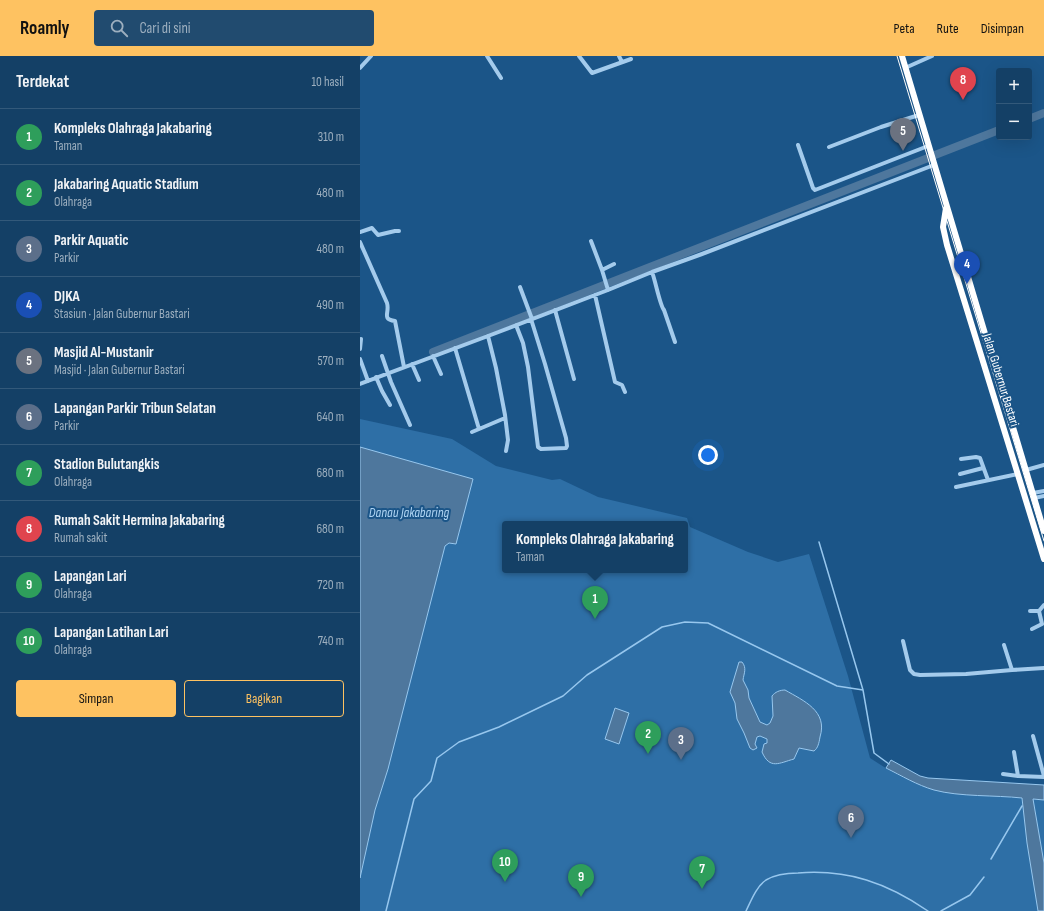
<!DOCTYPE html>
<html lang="id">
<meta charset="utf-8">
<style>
:root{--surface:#144066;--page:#214b6f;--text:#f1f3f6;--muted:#9dafbf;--line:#33597a;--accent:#fec261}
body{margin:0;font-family:"Sofia Sans Condensed",sans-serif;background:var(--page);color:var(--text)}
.controls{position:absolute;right:12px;top:12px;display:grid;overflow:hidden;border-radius:4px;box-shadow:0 4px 16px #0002}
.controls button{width:36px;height:36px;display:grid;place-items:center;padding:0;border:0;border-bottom:1px solid var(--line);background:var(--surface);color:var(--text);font:20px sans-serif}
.you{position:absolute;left:348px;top:399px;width:14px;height:14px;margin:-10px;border:3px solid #fff;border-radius:50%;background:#1a73e8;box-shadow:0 0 0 6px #1a73e833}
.badge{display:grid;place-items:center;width:26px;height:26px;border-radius:50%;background:var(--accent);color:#fff;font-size:13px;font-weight:700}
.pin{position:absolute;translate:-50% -33px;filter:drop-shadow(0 1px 2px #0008)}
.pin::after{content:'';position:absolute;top:21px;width:14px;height:12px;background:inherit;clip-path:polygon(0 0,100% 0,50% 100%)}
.popup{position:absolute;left:142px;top:465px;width:186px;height:52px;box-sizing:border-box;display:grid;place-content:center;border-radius:4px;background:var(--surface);filter:drop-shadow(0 1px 3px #0005);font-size:13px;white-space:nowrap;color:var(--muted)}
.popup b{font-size:15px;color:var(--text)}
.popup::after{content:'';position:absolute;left:50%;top:100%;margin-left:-8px;border:8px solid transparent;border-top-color:var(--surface)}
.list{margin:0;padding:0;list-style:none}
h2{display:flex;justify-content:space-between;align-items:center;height:52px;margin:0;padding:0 16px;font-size:17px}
h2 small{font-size:13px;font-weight:400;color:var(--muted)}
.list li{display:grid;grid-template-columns:26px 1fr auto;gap:12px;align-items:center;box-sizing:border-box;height:56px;padding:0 16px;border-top:1px solid var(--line)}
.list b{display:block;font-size:15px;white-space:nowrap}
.list p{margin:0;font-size:13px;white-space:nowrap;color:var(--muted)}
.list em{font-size:13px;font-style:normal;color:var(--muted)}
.actions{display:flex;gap:8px;padding:12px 16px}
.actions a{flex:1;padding:9px 0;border:1px solid var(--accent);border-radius:4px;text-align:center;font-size:14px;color:var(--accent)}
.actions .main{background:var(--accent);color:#111}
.icon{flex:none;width:22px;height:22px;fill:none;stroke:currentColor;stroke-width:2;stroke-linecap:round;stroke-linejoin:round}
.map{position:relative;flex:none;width:684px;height:855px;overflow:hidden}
header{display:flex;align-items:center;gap:24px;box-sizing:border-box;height:56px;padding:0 20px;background:var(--accent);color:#111}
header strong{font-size:19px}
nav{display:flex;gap:22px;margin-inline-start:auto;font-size:14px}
.search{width:280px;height:36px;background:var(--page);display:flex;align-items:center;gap:10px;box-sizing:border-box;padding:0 14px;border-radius:4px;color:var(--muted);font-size:15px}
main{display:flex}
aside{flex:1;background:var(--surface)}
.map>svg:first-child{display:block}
</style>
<header>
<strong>Roamly</strong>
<div class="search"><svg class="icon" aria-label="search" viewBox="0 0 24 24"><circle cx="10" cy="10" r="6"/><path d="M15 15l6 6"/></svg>Cari di sini</div>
<nav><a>Peta</a><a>Rute</a><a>Disimpan</a></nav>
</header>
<main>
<aside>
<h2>Terdekat<small>10 hasil</small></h2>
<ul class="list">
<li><span class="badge" style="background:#2e9e5b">1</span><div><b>Kompleks Olahraga Jakabaring</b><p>Taman</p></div><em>310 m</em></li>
<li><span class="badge" style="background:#2e9e5b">2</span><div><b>Jakabaring Aquatic Stadium</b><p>Olahraga</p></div><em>480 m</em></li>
<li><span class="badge" style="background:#5c6f8a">3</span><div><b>Parkir Aquatic</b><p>Parkir</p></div><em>480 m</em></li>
<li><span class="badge" style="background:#1a4fb4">4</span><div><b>DJKA</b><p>Stasiun · Jalan Gubernur Bastari</p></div><em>490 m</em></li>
<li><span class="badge" style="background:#6b7280">5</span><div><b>Masjid Al-Mustanir</b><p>Masjid · Jalan Gubernur Bastari</p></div><em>570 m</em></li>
<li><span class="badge" style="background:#5c6f8a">6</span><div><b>Lapangan Parkir Tribun Selatan</b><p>Parkir</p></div><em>640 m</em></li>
<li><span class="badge" style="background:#2e9e5b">7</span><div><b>Stadion Bulutangkis</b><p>Olahraga</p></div><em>680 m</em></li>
<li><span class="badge" style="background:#e0444e">8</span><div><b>Rumah Sakit Hermina Jakabaring</b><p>Rumah sakit</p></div><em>680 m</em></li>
<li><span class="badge" style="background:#2e9e5b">9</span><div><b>Lapangan Lari</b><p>Olahraga</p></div><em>720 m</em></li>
<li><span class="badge" style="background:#2e9e5b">10</span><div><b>Lapangan Latihan Lari</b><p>Olahraga</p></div><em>740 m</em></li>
</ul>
<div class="actions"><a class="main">Simpan</a><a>Bagikan</a></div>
</aside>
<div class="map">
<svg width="684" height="855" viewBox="0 0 684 855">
<rect width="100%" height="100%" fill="#1b5588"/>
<path fill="#2e6fa6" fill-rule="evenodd" d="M0 363 92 383 136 410 192 424 200 423 238 441 327 462 330 471 388 496 418 506 449 498 488 620 510 702C534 718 559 731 588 736L684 744V855H0ZM145 468H325V514H145Z"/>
<path fill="#4e779d" stroke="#97c7ee" d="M0 391 113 423 96 488 89 487 85 490 28 713 15 754 0 822Z
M379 606H382C387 612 384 617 383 624L388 634 389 642 400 666 407 669 410 667 413 660 412 640C415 636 420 634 425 634 444 645 468 655 460 681 459 687 458 692 454 695L439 692 434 703C419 707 410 714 402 696L404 688 407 687V683L400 680 397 681 395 688 397 692 393 694 390 692 384 677 377 663 375 647 370 636Z
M255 652 269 657 259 688 245 683Z
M531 704 560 720 568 722 684 729V744L673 743 684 807V855H678L667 787 662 742C635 739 600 741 574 734 557 729 542 720 526 712Z"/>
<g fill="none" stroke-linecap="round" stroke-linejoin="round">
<path stroke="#97c7ee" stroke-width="1.5" d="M459 486 503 634 514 697 529 708
M631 803 662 750
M26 855 54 743 71 725 77 702 99 686 139 671 203 640 227 619 302 571 325 566 348 567 477 630 503 634
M386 855C391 845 396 831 406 824 416 818 427 817 438 817 488 813 527 827 568 855
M581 855 610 839 624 821"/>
<path stroke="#4e779d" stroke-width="8" d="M669 63 684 57
M575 99 639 74
M73 296 568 102"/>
<path stroke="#a4cbec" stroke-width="4" d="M127 0 141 22
M219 0 232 17 271 3
M259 0 262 6
M0 12 11 0
M545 12 572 0
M438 89 453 132 455 134 568 90
M469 91 521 71 559 59
M0 176 12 172 18 179 35 175H39
M231 185 242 214
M0 186 27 247C30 257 21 263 35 265L44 311
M292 216C295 223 300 250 304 254L315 286
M160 231 172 263
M248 234 242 214 254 208
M235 239 255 326 262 329 265 336
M195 254 214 323
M156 269 163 287 168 311 178 391 181 393 206 392 207 390 206 382 185 308 171 263
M128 280 136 312 145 359 148 384 146 395
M95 292 119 373
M0 293 1 283
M22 300 31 326 50 369
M73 300 81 318
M0 303 8 325
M52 308 59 324
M16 321 22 335 30 349
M0 328 128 280 248 234 292 216 342 198 574 109
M112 376 145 362
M601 403 616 401 620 402 628 424
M666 414 684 409
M600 418 623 412
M596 431 658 418
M673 437 684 435
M674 442 684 440
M670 555H679L684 549
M672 573 682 568 679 555
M543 585 550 614 554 618 560 619 606 618 652 614 644 589
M652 614 684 612
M673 680 684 720
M654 696 658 720
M643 718 658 720 684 721"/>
<path stroke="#fff" stroke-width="6" d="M542 0 684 475
M586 152 583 171 587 189 684 503"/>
<path stroke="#fff" stroke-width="1" d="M537 0 684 485"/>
</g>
<g text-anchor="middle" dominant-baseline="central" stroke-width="4" stroke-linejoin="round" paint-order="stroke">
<g font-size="13" fill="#fff" stroke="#1b5588">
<text transform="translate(641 324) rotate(73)">Jalan Gubernur Bastari</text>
</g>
<g font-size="14" font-style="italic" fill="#b0d5f4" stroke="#1b5588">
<text x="49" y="456">Danau Jakabaring</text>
</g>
</g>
</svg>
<div class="controls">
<button>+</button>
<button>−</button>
</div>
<div class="you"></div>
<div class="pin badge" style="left:235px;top:563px;background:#2e9e5b">1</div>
<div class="popup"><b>Kompleks Olahraga Jakabaring</b>Taman</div>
<div class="pin badge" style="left:288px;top:698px;background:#2e9e5b">2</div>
<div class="pin badge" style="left:321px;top:704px;background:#5c6f8a">3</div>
<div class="pin badge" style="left:607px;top:228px;background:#1a4fb4">4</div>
<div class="pin badge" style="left:543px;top:95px;background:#6b7280">5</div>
<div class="pin badge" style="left:491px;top:782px;background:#5c6f8a">6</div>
<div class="pin badge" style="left:342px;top:833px;background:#2e9e5b">7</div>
<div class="pin badge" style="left:603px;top:44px;background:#e0444e">8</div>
<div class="pin badge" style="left:221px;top:841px;background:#2e9e5b">9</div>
<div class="pin badge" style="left:145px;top:826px;background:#2e9e5b">10</div>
</div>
</main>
